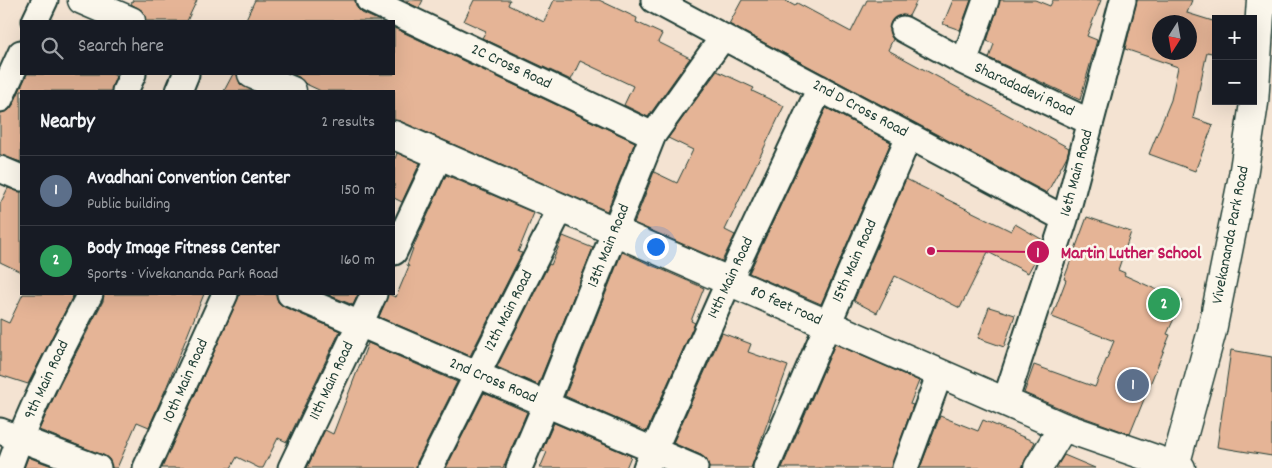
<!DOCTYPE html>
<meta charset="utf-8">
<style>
:root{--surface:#171b24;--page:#20242c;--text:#f1f3f6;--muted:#9ea1a6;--line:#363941;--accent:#1a73e8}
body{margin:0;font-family:Dekko,sans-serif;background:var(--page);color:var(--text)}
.controls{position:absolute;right:15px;top:15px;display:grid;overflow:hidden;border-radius:0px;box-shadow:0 5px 20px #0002}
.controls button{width:45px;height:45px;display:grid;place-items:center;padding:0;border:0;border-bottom:1px solid var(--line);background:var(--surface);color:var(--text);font:25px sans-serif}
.compass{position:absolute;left:1152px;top:15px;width:45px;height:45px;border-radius:50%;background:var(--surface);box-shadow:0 5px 20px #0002;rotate:191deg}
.you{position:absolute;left:655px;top:246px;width:18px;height:18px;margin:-12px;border:4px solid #fff;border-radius:50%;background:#1a73e8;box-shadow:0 0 0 8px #1a73e833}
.badge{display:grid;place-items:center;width:32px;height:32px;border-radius:50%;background:var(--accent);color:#fff;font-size:16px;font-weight:700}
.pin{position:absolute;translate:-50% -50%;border:2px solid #fff;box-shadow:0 1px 5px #0006}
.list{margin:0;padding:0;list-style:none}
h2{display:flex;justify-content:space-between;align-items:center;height:65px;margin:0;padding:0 20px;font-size:21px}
h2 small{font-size:16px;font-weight:400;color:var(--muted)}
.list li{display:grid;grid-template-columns:32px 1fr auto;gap:15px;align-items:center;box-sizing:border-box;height:70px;padding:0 20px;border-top:1px solid var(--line)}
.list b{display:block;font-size:19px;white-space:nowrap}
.list p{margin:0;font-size:16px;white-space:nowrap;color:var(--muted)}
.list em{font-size:16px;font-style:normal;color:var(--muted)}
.icon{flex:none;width:28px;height:28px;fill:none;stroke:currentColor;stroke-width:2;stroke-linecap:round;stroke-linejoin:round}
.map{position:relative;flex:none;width:1272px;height:468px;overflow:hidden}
.search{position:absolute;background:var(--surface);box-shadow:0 5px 20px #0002;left:20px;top:20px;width:375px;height:55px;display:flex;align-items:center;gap:12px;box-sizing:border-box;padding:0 18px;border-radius:0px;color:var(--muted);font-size:19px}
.panel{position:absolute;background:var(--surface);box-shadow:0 5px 20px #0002;left:20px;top:90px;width:375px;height:205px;border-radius:0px}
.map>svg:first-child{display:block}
</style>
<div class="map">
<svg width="1272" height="468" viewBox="0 0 1272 468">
<rect width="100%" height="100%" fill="#f4e3d2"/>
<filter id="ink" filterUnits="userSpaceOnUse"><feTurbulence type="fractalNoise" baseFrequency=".02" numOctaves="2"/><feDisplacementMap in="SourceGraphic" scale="10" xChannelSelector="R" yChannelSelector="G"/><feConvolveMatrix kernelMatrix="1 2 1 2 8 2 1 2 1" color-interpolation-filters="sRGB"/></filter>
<g filter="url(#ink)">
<path fill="#e5b496" stroke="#1f3d34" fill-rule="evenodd" d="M133 0H197L187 21H146L143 11 131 4Z
M255 0H355L357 8 362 13 380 21H245Z
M402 0H423L419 8Z
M474 0H510L508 5 544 22 554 0H599L637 18 636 22 662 34 658 42 690 58 648 117 624 105 633 86 580 61 571 80 482 38 486 31 464 21Z
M742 0H784L795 6 797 3 851 32 867 0H917L909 16 903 15 896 17 891 22 889 30 893 39 888 50 1069 148 1067 156 1047 193 729 24Z
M953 0H971L960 30 943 24Z
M1000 0H1035L1050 6 1053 0H1101L1087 36 1097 40 1080 100 989 58 994 44 987 41Z
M1137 0H1192L1187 13 1216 22V54L1207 52 1193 118 1213 125 1195 171 1149 154 1171 100 1178 67 1125 49ZM1160 22H1190V52H1160Z
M394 28 635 142 607 211 400 121 394 120V91H321L306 84 299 77 291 74H394Z
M717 71 754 88 752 91 784 106 725 230 735 235 722 261 634 223 654 172 677 183 693 150 668 138Z
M27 74H112L116 76 111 91H21V162L0 155V113L8 111 13 105Z
M233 74H237L240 84 253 91H224Z
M826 108 891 142 821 304 749 273Z
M397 153 420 163 402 202 394 198V161Z
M446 175 534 213 518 252 522 253 470 356 379 317 388 294 396 297 409 266 407 265 415 243Z
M906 179 1011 231 1015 224 1043 240 1038 255 1028 273 988 252 960 308 895 276 877 313 854 301Z
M8 188 21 192V272L0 262V204Z
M1087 217 1131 232 1118 270 1125 273 1124 275 1182 301 1167 334 1170 335 1130 434 1069 412 1024 393 1034 365 1095 387 1114 341 1052 317 1066 280 1064 279Z
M563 236 593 248 538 385 497 367 549 264 551 265Z
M622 252 704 288 691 321 695 323 646 432 565 396Z
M23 294H74L28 384 0 375V319L9 323Z
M104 294H204L167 386 149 427 137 422 117 468H112L109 459 103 455 39 430 59 386 103 301Z
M240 294H276L278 302 284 307 340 331 287 442 278 438 263 468H259L237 457 231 468H162Z
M326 294H358L353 305Z
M989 307 1015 315 1004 347 978 338Z
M722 333 751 344 748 352 788 366 751 468H709L707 460 701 455 673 443Z
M368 343 457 382 417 462 416 468H307L325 430 333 434Z
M835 344 919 381 910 404 913 405 891 468H782Z
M1231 350 1272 357V456L1217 447Z
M484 393 527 412 503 468H446Z
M940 416 978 431 983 420 1035 442 1025 460 1022 468H920Z
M554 423 631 456 626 468H540L547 452 542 450Z
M1064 455 1095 468H1056Z
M28 457 57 468H24Z"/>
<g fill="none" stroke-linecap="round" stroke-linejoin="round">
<g stroke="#1f3d34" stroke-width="29">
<path id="street" d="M369 0 653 135
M654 0 1065 219
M986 0 964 62 1090 122
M35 21 45 0
M903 29 964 62
M125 91 133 74
M179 91 186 74
M0 99 21 53
M0 169 21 178
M394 252 440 155
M290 294 695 468
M1005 402 1065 219 1123 0
M0 431 98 468
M9 468C30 408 61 350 90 294
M146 468 225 294
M291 468 374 294
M430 468 561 208
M519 468 546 404 653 135 723 37
M646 468 729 281 820 88
M766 468 909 136
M905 468 940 373"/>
</g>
<g stroke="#1f3d34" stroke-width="31">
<path id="secondary" d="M82 0 131 21
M252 74 292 91
M394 135 1063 427 1181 468
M1175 466 1212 331 1243 176 1254 103 1261 0
M1038 468 1063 427"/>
</g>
<use href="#street" stroke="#fbf7ec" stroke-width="25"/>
<use href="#secondary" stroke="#fbf7ec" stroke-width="28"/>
</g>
</g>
<g text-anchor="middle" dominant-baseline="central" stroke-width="5" stroke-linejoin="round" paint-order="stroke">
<g font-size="16" fill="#1f3d34" stroke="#fbf7ec">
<text transform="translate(511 67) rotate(25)">2C Cross Road</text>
<text transform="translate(1024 90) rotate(25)">Sharadadevi Road</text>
<text transform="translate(860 109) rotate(28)">2nd D Cross Road</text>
<text transform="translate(1077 173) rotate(-75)">16th Main Road</text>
<text transform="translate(1231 235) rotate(-79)">Vivekananda Park Road</text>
<text transform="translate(609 246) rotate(-68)">13th Main Road</text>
<text transform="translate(855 261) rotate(-66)">15th Main Road</text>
<text transform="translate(731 278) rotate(-65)">14th Main Road</text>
<text transform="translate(786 306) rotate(24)">80 feet road</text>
<text transform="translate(509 311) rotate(-63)">12th Main Road</text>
<text transform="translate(47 380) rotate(-65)">9th Main Road</text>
<text transform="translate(186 381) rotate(-66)">10th Main Road</text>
<text transform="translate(332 381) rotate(-65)">11th Main Road</text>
<text transform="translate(493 381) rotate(23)">2nd Cross Road</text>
</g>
</g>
<path fill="none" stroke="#c2185b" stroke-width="2" d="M931 251L1038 252"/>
<g fill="#c2185b" stroke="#fbf7ec" stroke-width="2">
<circle cx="931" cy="251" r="5"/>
<circle cx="1038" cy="252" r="12"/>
</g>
<g font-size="15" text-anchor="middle" font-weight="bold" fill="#fff">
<text x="1038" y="257">1</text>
</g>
<g font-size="18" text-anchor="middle" font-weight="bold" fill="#c2185b" stroke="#fbf7ec" stroke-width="5" stroke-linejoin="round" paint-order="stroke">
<text x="1131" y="258">Martin Luther School</text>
</g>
</svg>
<div class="controls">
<button>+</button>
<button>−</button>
</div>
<svg class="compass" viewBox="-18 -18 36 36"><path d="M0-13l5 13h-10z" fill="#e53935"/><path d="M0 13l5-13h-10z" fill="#9ea1a6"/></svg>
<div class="you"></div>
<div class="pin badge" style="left:1133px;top:385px;background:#5c6f8a">1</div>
<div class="pin badge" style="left:1164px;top:304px;background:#2e9e5b">2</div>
<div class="search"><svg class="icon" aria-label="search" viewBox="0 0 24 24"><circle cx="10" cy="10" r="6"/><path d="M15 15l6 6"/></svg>Search here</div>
<section class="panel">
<h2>Nearby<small>2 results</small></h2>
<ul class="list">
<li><span class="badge" style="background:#5c6f8a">1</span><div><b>Avadhani Convention Center</b><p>Public building</p></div><em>150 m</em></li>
<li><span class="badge" style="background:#2e9e5b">2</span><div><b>Body Image Fitness Center</b><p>Sports · Vivekananda Park Road</p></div><em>160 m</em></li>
</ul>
</section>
</div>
